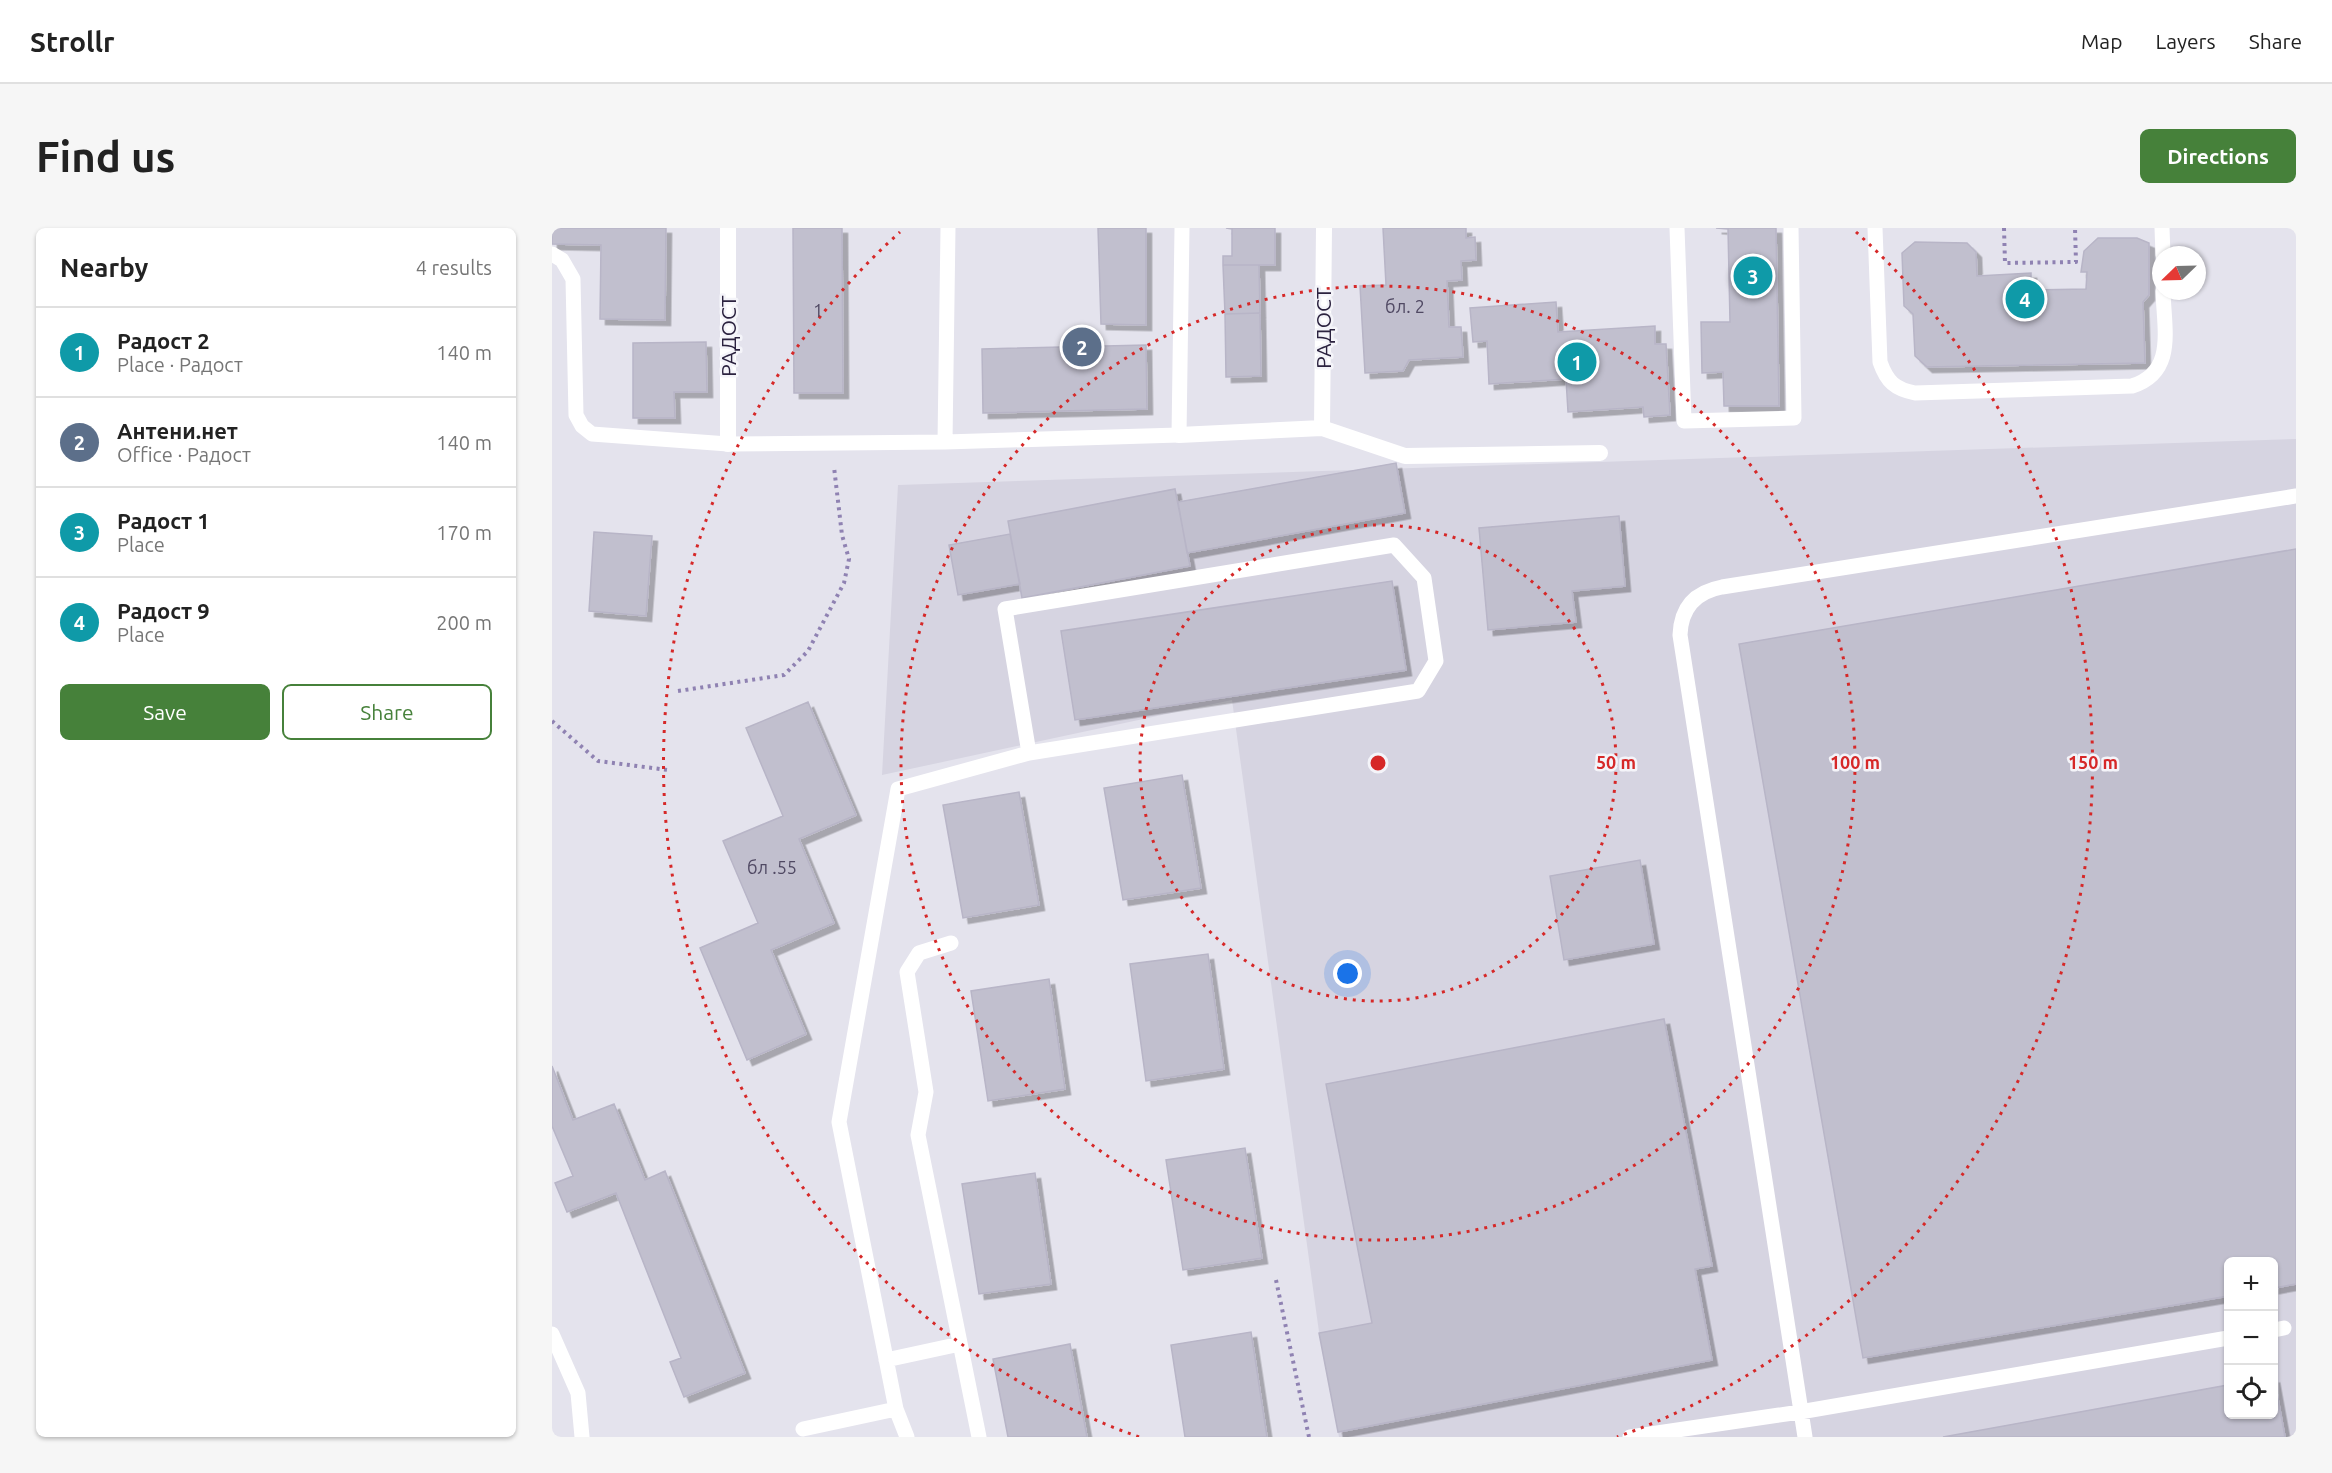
<!DOCTYPE html>
<meta charset="utf-8">
<style>
:root{--surface:#fff;--page:#f6f6f6;--text:#222;--muted:#767676;--line:#e0e0e0;--accent:#46813a}
body{margin:0;font-family:Ubuntu,sans-serif;background:var(--page);color:var(--text)}
.controls{position:absolute;right:18px;bottom:18px;display:grid;overflow:hidden;border-radius:9px;box-shadow:0 2px 4px #0004}
.controls button{width:54px;height:54px;display:grid;place-items:center;padding:0;border:0;border-bottom:2px solid var(--line);background:var(--surface);color:var(--text);font:30px sans-serif}
.compass{position:absolute;left:1600px;top:18px;width:54px;height:54px;border-radius:50%;background:var(--surface);box-shadow:0 2px 4px #0004;rotate:247deg}
.you{position:absolute;left:796px;top:746px;width:21px;height:21px;margin:-15px;border:4px solid #fff;border-radius:50%;background:#1a73e8;box-shadow:0 0 0 9px #1a73e833}
.badge{display:grid;place-items:center;width:39px;height:39px;border-radius:50%;background:var(--accent);color:#fff;font-size:20px;font-weight:700}
.pin{position:absolute;translate:-50% -50%;border:3px solid #fff;box-shadow:0 2px 6px #0006}
.list{margin:0;padding:0;list-style:none}
h2{display:flex;justify-content:space-between;align-items:center;height:78px;margin:0;padding:0 24px;font-size:26px}
h2 small{font-size:20px;font-weight:400;color:var(--muted)}
.list li{display:grid;grid-template-columns:39px 1fr auto;gap:18px;align-items:center;box-sizing:border-box;height:90px;padding:0 24px;border-top:2px solid var(--line)}
.list b{display:block;font-size:22px;white-space:nowrap}
.list p{margin:0;font-size:20px;white-space:nowrap;color:var(--muted)}
.list em{font-size:20px;font-style:normal;color:var(--muted)}
.actions{display:flex;gap:12px;padding:18px 24px}
.actions a{flex:1;padding:14px 0;border:2px solid var(--accent);border-radius:9px;text-align:center;font-size:21px;color:var(--accent)}
.actions .main{background:var(--accent);color:#fff}
.icon{flex:none;width:33px;height:33px;fill:none;stroke:currentColor;stroke-width:2;stroke-linecap:round;stroke-linejoin:round}
.map{position:relative;flex:none;width:1744px;height:1209px;overflow:hidden;border-radius:9px}
header{display:flex;align-items:center;gap:36px;box-sizing:border-box;height:84px;padding:0 30px;background:var(--surface);border-bottom:2px solid var(--line)}
header strong{font-size:28px}
nav{display:flex;gap:33px;margin-inline-start:auto;font-size:21px}
.intro{display:flex;align-items:center;justify-content:space-between;box-sizing:border-box;height:144px;padding:0 36px}
h1{margin:0;font-size:42px}
.button{padding:15px 27px;border-radius:9px;background:var(--accent);color:#fff;font-size:21px;font-weight:700}
main{display:flex;gap:36px;padding:0 36px}
aside{flex:1;background:var(--surface);border-radius:9px;box-shadow:0 2px 4px #0004}
.map>svg:first-child{display:block}
</style>
<header>
<strong>Strollr</strong>
<nav><a>Map</a><a>Layers</a><a>Share</a></nav>
</header>
<div class="intro"><h1>Find us</h1><a class="button">Directions</a></div>
<main>
<aside>
<h2>Nearby<small>4 results</small></h2>
<ul class="list">
<li><span class="badge" style="background:#0f9aa8">1</span><div><b>Радост 2</b><p>Place · Радост</p></div><em>140 m</em></li>
<li><span class="badge" style="background:#5c6f8a">2</span><div><b>Антени.нет</b><p>Office · Радост</p></div><em>140 m</em></li>
<li><span class="badge" style="background:#0f9aa8">3</span><div><b>Радост 1</b><p>Place</p></div><em>170 m</em></li>
<li><span class="badge" style="background:#0f9aa8">4</span><div><b>Радост 9</b><p>Place</p></div><em>200 m</em></li>
</ul>
<div class="actions"><a class="main">Save</a><a>Share</a></div>
</aside>
<div class="map">
<svg width="1744" height="1209" viewBox="0 0 1744 1209">
<defs>
<filter id="shadow"><feDropShadow dx="5.5" dy="5.5" stdDeviation="0" flood-color="#0004"/></filter>
</defs>
<rect width="100%" height="100%" fill="#e4e3ed"/>
<path fill="#d6d4e1" fill-rule="evenodd" d="M1744 211V1209H787L767 1104 680 472 330 547 346 257ZM1676 1034H1722V1186H1676Z"/>
<path fill="#c1bfce" stroke="#b8b5c7" stroke-width="1.5" filter="url(#shadow)" d="M0 0H114L113 92 48 91 49 17 0 16Z
M241 0H290L291 165H242Z
M546 0H594V97L549 96Z
M674 0H723V37H671V28H680V1Z
M831 0H914V10L923 9 924 32 909 33 910 52 895 53 897 99H909L911 129 857 132 851 143 813 145 808 58 834 57Z
M1164 0H1224L1227 178H1172L1171 144 1150 145 1149 94H1178L1176 1Z
M1546 10H1585L1597 15V67L1591 74 1593 135 1375 139 1363 128 1361 86 1352 78 1350 25 1363 14 1415 15 1424 24 1425 48 1479 45V62L1534 61 1535 44H1529L1532 23Z
M671 37H707L708 85 673 86Z
M1004 74 1006 104 1103 98V116H1114L1118 187 1092 189 1091 179 1016 184 1014 151 937 156 935 113 921 114 918 80Z
M708 85 709 148 674 149 673 86Z
M154 114 155 164H122L123 190H81V115Z
M594 117 595 181 431 185 430 121Z
M844 235 853 285 635 325 626 274Z
M623 261 638 338 470 370 456 293Z
M1067 288 1073 358 1020 363 1024 394 936 402 927 300Z
M42 304 100 308 94 388 37 383Z
M458 306 468 356 406 367 397 317Z
M1744 321V1056L1722 1060V1034H1676V1068L1311 1130 1187 416Z
M840 353 854 442 523 492 509 403Z
M256 474 304 587 247 611 282 695 219 722 254 806 195 832 148 720 206 695 171 613 231 588 194 500Z
M630 547 649 660 571 672 552 560Z
M467 564 487 677 411 690 391 577Z
M1088 632 1102 716 1012 732 998 648Z
M656 726 672 841 594 853 578 736Z
M497 751 513 861 436 873 419 763Z
M1112 791 1160 1038 1143 1041 1160 1132 786 1204 767 1105 820 1095 774 856Z
M0 838 21 892 62 876 93 952 113 943 193 1145 132 1169 118 1134 129 1130 64 965 15 984 3 955 21 948 0 898Z
M693 920 710 1030 631 1042 614 932Z
M483 945 499 1056 427 1066 410 956Z
M699 1104 715 1209H633L619 1117Z
M518 1116 535 1209H456L441 1131Z
M1722 1149 1733 1209H1391L1676 1157V1186H1722Z"/>
<g fill="none" stroke-linecap="round" stroke-linejoin="round">
<path stroke="#8f82b2" stroke-width="4" stroke-dasharray="3 4.5" stroke-linecap="butt" d="M1452 0 1453 35 1524 34 1523 0
M126 463 232 447 256 423 292 355 297 331 290 307 282 239
M0 493 46 533 116 542
M724 1052 757 1209"/>
<path stroke="#fff" stroke-width="15" d="M1125 0 1132 193 1242 190 1239 0
M1323 0 1328 134C1335 154 1343 161 1363 165L1580 158C1624 144 1612 102 1611 63
M1610 0 1611 27
M0 26 10 32 21 51 24 187 30 198 40 206 176 216 393 214 627 207 630 0
M393 214 396 0
M399 715 367 725 355 744 374 864 366 907 427 1209
M1722 1102 1732 1100
M0 1106 26 1165 30 1209
M334 1132 408 1116
M344 1181 355 1209
M251 1201 344 1181 287 894 346 561 477 525 866 463 884 433 872 350 842 317 453 381 477 525
M1078 1209 1248 1184 1676 1110
M1253 1209 1128 407C1129 380 1143 364 1170 359L1744 268"/>
<path stroke="#fff" stroke-width="16" d="M770 200 772 0
M627 207 770 200 853 228 1048 225
M176 216V0"/>
</g>
<g fill="none" stroke="#d62828" stroke-width="3" stroke-dasharray="3 6">
<circle cx="826" cy="535" r="238"/>
<circle cx="826" cy="535" r="477"/>
<path d="M587 1209A715 715 0 0 1 348 4M1304 4A715 715 0 0 1 1065 1209"/>
</g>
<g text-anchor="middle" dominant-baseline="central" stroke-width="5" stroke-linejoin="round" paint-order="stroke">
<g font-size="18" fill="#504963">
<text x="853" y="78">бл. 2</text>
<text x="266" y="82">1</text>
<text x="220" y="639">бл .55</text>
</g>
<g font-size="21" fill="#2b223f" stroke="#f4f4f9">
<text transform="translate(771 100) rotate(-90)">РАДОСТ</text>
<text transform="translate(176 108) rotate(-90)">РАДОСТ</text>
</g>
</g>
<circle cx="826" cy="535" r="9" fill="#d62828" stroke="#f4f4f9" stroke-width="3"/>
<g font-size="18" text-anchor="middle" font-weight="bold" fill="#d62828" stroke="#f4f4f9" stroke-width="5" stroke-linejoin="round" paint-order="stroke">
<text x="1064" y="541">50 m</text>
<text x="1303" y="541">100 m</text>
<text x="1541" y="541">150 m</text>
</g>
</svg>
<div class="controls">
<button>+</button>
<button>−</button>
<button><svg class="icon" aria-label="locate" viewBox="0 0 24 24"><circle cx="12" cy="12" r="6"/><path d="M12 2v4M12 18v4M2 12h4M18 12h4"/></svg></button>
</div>
<svg class="compass" viewBox="-18 -18 36 36"><path d="M0-13l5 13h-10z" fill="#e53935"/><path d="M0 13l5-13h-10z" fill="#767676"/></svg>
<div class="you"></div>
<div class="pin badge" style="left:1025px;top:134px;background:#0f9aa8">1</div>
<div class="pin badge" style="left:530px;top:119px;background:#5c6f8a">2</div>
<div class="pin badge" style="left:1201px;top:48px;background:#0f9aa8">3</div>
<div class="pin badge" style="left:1473px;top:71px;background:#0f9aa8">4</div>
</div>
</main>
